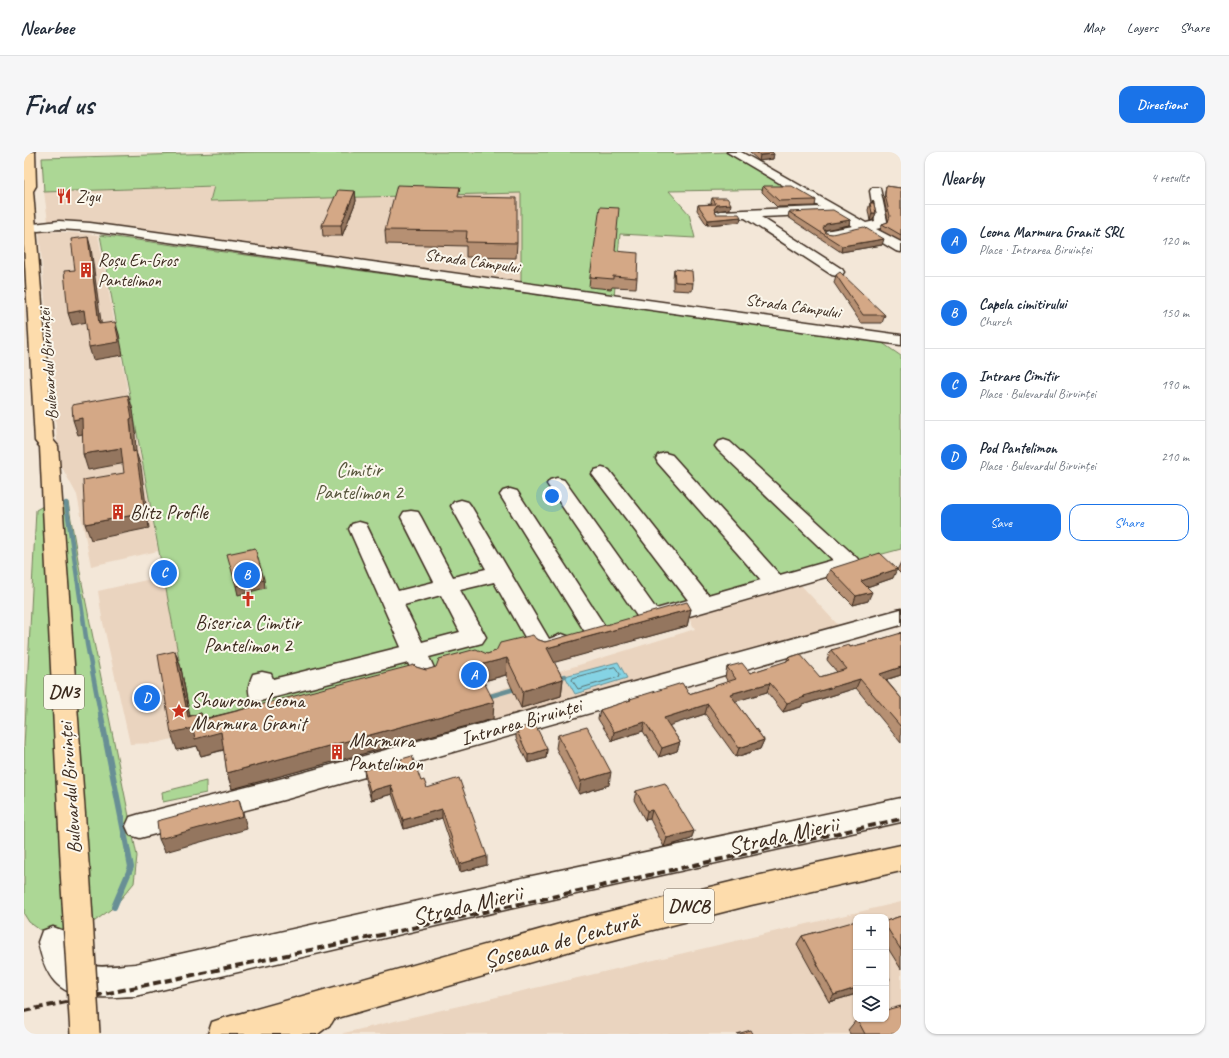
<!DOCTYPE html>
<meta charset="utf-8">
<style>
:root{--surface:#fff;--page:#f6f6f7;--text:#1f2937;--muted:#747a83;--line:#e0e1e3;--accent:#1a73e8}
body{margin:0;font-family:Caveat,sans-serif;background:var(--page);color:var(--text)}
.controls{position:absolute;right:12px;bottom:12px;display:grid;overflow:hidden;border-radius:8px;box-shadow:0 1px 3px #0004}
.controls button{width:36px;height:36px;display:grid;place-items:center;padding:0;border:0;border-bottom:1px solid var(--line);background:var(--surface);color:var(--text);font:20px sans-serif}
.you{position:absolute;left:528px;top:344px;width:14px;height:14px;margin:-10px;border:3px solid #fff;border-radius:50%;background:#1a73e8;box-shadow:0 0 0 6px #1a73e833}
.badge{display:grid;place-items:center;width:26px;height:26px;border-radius:50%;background:var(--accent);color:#fff;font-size:13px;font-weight:700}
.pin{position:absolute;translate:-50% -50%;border:2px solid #fff;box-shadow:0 1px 4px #0006}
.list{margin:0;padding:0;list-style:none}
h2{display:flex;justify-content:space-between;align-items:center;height:52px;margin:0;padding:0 16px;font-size:17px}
h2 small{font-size:13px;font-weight:400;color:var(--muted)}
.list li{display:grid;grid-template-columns:26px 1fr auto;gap:12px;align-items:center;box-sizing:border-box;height:72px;padding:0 16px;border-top:1px solid var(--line)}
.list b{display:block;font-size:15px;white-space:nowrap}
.list p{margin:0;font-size:13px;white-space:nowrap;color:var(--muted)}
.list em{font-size:13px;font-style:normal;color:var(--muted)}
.actions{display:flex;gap:8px;padding:12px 16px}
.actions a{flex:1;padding:9px 0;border:1px solid var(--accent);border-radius:12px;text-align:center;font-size:14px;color:var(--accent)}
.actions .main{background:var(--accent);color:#fff}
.icon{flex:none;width:22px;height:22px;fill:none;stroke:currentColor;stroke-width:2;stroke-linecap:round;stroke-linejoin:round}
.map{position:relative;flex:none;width:877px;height:882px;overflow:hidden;border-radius:12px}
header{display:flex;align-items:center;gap:24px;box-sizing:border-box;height:56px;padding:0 20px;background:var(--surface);border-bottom:1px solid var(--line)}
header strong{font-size:19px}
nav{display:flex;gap:22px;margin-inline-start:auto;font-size:14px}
.intro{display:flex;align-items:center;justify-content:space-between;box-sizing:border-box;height:96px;padding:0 24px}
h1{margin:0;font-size:28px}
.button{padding:10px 18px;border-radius:12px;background:var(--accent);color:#fff;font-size:14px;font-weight:700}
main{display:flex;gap:24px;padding:0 24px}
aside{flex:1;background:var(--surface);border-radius:12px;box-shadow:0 1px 3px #0004}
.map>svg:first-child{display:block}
</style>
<header>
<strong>Nearbee</strong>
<nav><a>Map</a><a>Layers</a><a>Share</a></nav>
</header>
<div class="intro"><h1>Find us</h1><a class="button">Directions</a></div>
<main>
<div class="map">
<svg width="877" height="882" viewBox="0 0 877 882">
<rect width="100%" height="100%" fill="#f3e7d8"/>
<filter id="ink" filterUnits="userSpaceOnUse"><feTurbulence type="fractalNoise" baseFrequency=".025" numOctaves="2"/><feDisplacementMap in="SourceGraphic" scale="8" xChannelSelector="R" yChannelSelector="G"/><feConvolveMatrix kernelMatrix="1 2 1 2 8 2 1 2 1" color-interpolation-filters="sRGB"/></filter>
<g filter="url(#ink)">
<path fill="#ead4bf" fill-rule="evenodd" d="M190 34 186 49 497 40V130L116 78 24 69 20 40Z
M15 78 74 83 134 399 67 414 53 343 35 310Z
M140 424 169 582 132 591 106 592 78 466 74 439Z
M774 430 814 473 470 568 458 543 671 477 661 460Z
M877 750V882H318L320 881ZM832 765H862V867H832Z"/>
<path fill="#acd795" stroke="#74805a" d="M234 0H648L650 2 701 0 767 37 645 39 665 62 671 86 596 82 590 145 497 130V41L186 49 190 34 20 40 18 6Z
M76 83 857 190 877 204V397L183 584 169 582Z
M44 350 58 431 113 704 110 731 90 755 71 769 34 782 16 778 5 770 0 762V595L12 358 19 354Z
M182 629V641L139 650 138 640Z"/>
<path fill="#85d3e4" stroke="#678f95" d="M594 510 603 526 551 542 541 524Z"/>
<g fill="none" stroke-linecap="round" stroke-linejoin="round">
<path stroke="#596e6d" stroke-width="1" d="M591 515 596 522 595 525 554 537 548 528 549 526Z"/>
<path stroke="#678f95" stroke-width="4.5" d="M42 351 63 492 77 565
M532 526 541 524
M463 545 494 536"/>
<path stroke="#678f95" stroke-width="6" d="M77 564 107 715 90 755"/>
<g stroke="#3b2a1e" stroke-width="3">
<path id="minor" d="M703 0H717L842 71 851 69 846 39 848 36H856L863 69 861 75 852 77 877 90V100L872 99 839 79 806 86 801 85 799 82 801 79 829 74 808 62 737 65 818 117 820 120 818 123 813 124 808 123 721 66H692L690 63 692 60 696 59 796 55Z
M35 69 66 71 877 183V193L66 79 35 77 14 79 9 78 8 75 9 72Z
M700 288 706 290 833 406 836 411 833 416 627 475 619 473 523 332 526 328 533 326 540 328 632 457 664 448 571 326 568 322 571 318 578 316 585 318 684 443 737 428 634 311 632 307 634 303 641 301 648 303 756 423 809 408 694 298 691 294 694 290Z
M486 337 493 339 582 476 586 482 582 488 574 490 566 488 476 343 479 339Z
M437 348 444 350 447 354 525 487 538 482 546 485 550 491 546 497 519 506 511 503 470 430 436 438 462 485 458 491 405 505 414 525 411 531 402 534 393 531 384 511 236 549 227 547C223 538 225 531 229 522L238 520 247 522 249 527 377 495 325 377 328 372 335 370 342 372 374 439 410 430 377 365 380 360 387 359 394 360 397 365 429 425 462 417 427 354 430 350ZM417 443 436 480 398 490 380 453Z
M877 457V473L263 647 116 686 106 683 102 674 106 665 116 662 263 625Z
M877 646V670L489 756 111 844C86 845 49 850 31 830 21 819 17 804 14 790L18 779 29 775 40 779C43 786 44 794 47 800 58 822 92 813 111 812L489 728Z"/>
</g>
<g stroke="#3b2a1e" stroke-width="3">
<path id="major" d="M0 0H11L12 34 9 39 29 288 34 294 65 717 61 726 51 730 41 726 37 717 16 295 11 289 0 93Z
M877 693V719L727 753 550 798 310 867 307 872 294 882H184L188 870 200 866 550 768 727 725Z"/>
</g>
<use href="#minor" fill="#fbf7ec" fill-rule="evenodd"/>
<use href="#major" fill="#fddcac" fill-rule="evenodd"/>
<path stroke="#3b2a1e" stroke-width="4" stroke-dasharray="8 4" stroke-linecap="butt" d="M0 859 357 783 877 667"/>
<g stroke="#3b2a1e" stroke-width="32" stroke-linecap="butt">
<path id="major-bridge" d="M51 717 61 882"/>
</g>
<use href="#major-bridge" stroke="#fddcac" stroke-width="29"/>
</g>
<path fill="#b69073" stroke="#3b2a1e" d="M725 0H748L749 7 735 9Z
M739 34 792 48 791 54 753 55 738 40Z
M862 34 877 36V89L856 78 858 72 864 70V69L860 47 861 39Z
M331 39 332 49 318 84H299L298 73Z
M436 45 493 91 492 106 442 105V94L362 92 361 78Z
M688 46 706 57 692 59 691 60 692 62 716 70 683 73 673 58 674 53 688 52 687 51Z
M849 48 852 61 849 68 846 69 844 58 846 51H848Z
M765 60 826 68 825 73 800 78 802 81 858 93 817 100 764 65Z
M591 99 613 126 612 136 588 135 587 137 565 135 566 125Z
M650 117 669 131 668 139 649 138V125Z
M812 123 861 163 858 171H837L810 131Z
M877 410V422L873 418Z
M806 417 869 426 843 435 844 449 829 453 802 426Z
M667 457 663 474 530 510 539 527 537 544 497 556 482 523 460 529 469 567 208 637 203 621 200 598 177 604 173 594 153 598 151 499 157 516 166 564 177 561 179 567 392 515 402 518 463 502 512 487 521 490Z
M877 480V523L862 528 877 546V591L832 536 778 553 777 555 759 560 743 540 711 549 740 588 736 597 712 605 681 562 645 573 656 590 653 599 635 605 619 579 588 589 574 567 576 558 605 549 606 547 665 542 704 530 701 525 703 515 726 521 762 510 764 506 796 525 813 520 803 508 807 498 826 495 854 488 876 482Z
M492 577 523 597 522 606 504 611 492 586Z
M534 583 585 633 555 642 532 596Z
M340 618 397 629 463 713 436 720 418 666 380 677 368 642 347 648 341 627Z
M612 639 670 679 667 687 640 695 626 667 621 668 610 648Z
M877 764V817L862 793V769Z
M832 770V842L805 850 773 792 778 784Z
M833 867 877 882H826L824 878Z"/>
<path fill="#94765e" stroke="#3b2a1e" d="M750 2 749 7 735 9 736 3Z
M331 39 332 49 318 84 317 73Z
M707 52 706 57 692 59 689 62 690 57 693 53Z
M848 61H852L849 68 846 69Z
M717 65 716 70 683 73 684 68Z
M826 68 825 73 801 78 798 81 799 76 802 72Z
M64 85 67 96 79 184 75 172Z
M860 87 858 93 817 100 818 94Z
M60 158 63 170 48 173 44 161Z
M91 170 95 182 99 203 69 208 65 195Z
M104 243 109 258 112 281 111 282 112 300 117 315 125 376 67 388 61 372 121 361 109 300Z
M58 266 63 281 54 283 49 268Z
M97 296 102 311 64 318 59 302Z
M873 417 869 426 834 438 837 429Z
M240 427 241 436 214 443 212 434Z
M848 440 844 449 829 453 832 444Z
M667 457 663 474 521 513 523 496Z
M151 499 157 516 168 577 178 568 177 561 182 578 197 580 202 597 177 604 173 594 153 598 147 581 164 565Z
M483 506 482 523 452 531V514Z
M877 515V523L851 531 856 522Z
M539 527 537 544 497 556 499 539Z
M836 527 832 536 778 553 777 555 759 560 763 551 779 544Z
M746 531 743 540 703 552 706 542Z
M470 550 469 567 208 637 203 621Z
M684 552 681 562 638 576 640 566Z
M621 570 619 579 588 589 590 580Z
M740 588 736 597 712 605 715 596Z
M656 590 653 599 635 605 638 596Z
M523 597 522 606 504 611V603Z
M587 620 585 633 555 642 557 629Z
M367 633 368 642 347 648 346 639Z
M215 647 219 660 223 677 141 700 135 687Z
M418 657V666L380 677 379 668Z
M628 658 626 667 621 668 623 659Z
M670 679 667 687 640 695 643 686Z
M463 704V713L436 720V712Z
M866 827 862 832V828Z
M832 836V842L805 850 810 843Z"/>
<path fill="#d4a886" stroke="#3b2a1e" d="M732 0H748L750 2 736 3Z
M373 33 436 35 434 45 493 46V91L442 90 443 79 361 78Z
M739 34H768L792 48 755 49Z
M862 34 877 36V83L858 72 864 70 866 64 861 43Z
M314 38 331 39 317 73H298Z
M688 46H703L707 52 693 53 690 57 692 62H715L717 65 684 68 674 53 692 52Z
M849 48 852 61H848L846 51H850Z
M576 55 595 56 591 99 614 101 613 126 589 124V127L566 125Z
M809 58 826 68 802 72 799 76 802 81 808 82 840 75 860 87 818 94 765 60Z
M64 85 75 172 91 170 95 190 65 195 60 158 44 161 40 119 51 118 47 87Z
M650 117 668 119 669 131 651 130Z
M816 120 861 163H839L812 123Z
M104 243 108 266 106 267 109 300 112 299 121 361 61 372 59 328 100 321 97 296 59 302 58 266 49 268 48 253Z
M231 396 240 427 212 434 203 402Z
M856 401 873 417 837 429 848 440 832 444 806 417Z
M663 450 667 457 523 496 539 527 499 539 483 506 452 514 470 550 203 621 197 580 171 587 169 576 147 581 134 503 151 499 164 565 177 561 178 568 390 513 392 515 402 518 412 515 415 507 452 497 463 502 472 499 476 491 509 483 512 487 521 490Z
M877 481V515L856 522 877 546V575L836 527 779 544 781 545 763 551 746 531 706 542 740 588 715 596 684 552 640 566 656 590 638 596 621 570 590 580 576 558 607 548 606 547 658 531 665 542 712 527 703 515 718 511 726 521 766 508 764 506 776 502 796 525 823 517 807 498 825 493 826 495 854 488Z
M511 572 523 597 504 603 492 577Z
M563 575 587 620 557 629 534 583Z
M388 604 397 629 400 628 403 636 435 626 463 704 436 712 418 657 379 668 367 633 346 639 340 618Z
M641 631 670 679 643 686 628 658 623 659 612 639Z
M215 647 219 664 135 687 133 669Z
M877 764V798L862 774V769Z
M832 769V836L810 843 778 784Z
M862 821 866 827 862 828Z
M877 854V882H841L833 867H862V858Z
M727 878 729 882H713Z"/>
</g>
<defs>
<g id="restaurant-bare" transform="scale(1.2)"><path d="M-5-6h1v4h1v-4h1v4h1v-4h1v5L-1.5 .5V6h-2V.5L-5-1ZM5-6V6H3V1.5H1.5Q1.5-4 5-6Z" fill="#c8321e" stroke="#fbf7ec" stroke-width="2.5" paint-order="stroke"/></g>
<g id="building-bare" transform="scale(1.2)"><path d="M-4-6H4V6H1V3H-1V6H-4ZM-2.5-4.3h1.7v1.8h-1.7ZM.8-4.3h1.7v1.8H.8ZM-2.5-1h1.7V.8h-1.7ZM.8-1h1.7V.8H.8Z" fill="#c8321e" stroke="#fbf7ec" stroke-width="2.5" paint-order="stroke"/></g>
<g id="church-bare" transform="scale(1.2)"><path d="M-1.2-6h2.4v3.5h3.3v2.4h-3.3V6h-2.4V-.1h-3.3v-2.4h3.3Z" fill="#c8321e" stroke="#fbf7ec" stroke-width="2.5" paint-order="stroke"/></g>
<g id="sight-bare" transform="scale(1.2)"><path d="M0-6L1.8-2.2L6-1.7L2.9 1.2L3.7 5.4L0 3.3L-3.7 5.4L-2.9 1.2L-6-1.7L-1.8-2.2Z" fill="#c8321e" stroke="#fbf7ec" stroke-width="2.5" paint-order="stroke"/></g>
</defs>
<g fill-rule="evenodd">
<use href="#restaurant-bare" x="40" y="44"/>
<use href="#building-bare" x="62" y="118"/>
<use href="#building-bare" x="94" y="360"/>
<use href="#church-bare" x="224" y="447"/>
<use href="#sight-bare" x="155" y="559"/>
<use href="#building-bare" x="313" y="600"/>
</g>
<g text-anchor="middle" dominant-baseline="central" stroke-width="4" stroke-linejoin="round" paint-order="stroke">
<g font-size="17" fill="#3b2a1e" stroke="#fbf7ec" text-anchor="start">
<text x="52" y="44">Zigu</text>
<text x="74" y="108">Roșu En-Gros<tspan x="74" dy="20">Pantelimon</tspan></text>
</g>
<g font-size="17" fill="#3b2a1e" stroke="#fbf7ec">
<text transform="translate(448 109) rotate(8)">Strada Câmpului</text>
<text transform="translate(769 154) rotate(8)">Strada Câmpului</text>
<text transform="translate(24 212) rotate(-94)">Bulevardul Biruinței</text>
</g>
<g fill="#fbf7ec" stroke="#75685c" stroke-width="1">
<rect x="20" y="523" width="40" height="34" rx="3"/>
<rect x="640" y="737" width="50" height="34" rx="3"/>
</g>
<g font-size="19" font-weight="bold" fill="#3b2a1e">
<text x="40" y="540">DN3</text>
<text x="665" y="754">DNCB</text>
</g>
<g font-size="20" fill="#57553c" stroke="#fbf7ec">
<text x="335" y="317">Cimitir<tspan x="335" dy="23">Pantelimon 2</tspan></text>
</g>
<g font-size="20" fill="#3b2a1e" stroke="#fbf7ec" text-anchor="start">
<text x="106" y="360">Blitz Profile</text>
<text x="224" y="470" text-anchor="middle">Biserica Cimitir<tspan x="224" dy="23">Pantelimon 2</tspan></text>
<text x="167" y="548">Showroom Leona<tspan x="167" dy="23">Marmura Granit</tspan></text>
<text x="325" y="588">Marmura<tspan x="325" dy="23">Pantelimon</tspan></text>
</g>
<g font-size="20" fill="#3b2a1e" stroke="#fbf7ec">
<text transform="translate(497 570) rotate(-16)">Intrarea Biruinței</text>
<text transform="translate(46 636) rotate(-94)">Bulevardul Biruinței</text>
</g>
<g font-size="24" fill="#3b2a1e" stroke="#fbf7ec">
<text transform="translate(759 683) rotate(-12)">Strada Mierii</text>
<text transform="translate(443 753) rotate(-13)">Strada Mierii</text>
<text transform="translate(537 788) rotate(-15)">Șoseaua de Centură</text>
</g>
</g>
</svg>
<div class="controls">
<button>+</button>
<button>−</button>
<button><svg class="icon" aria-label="layers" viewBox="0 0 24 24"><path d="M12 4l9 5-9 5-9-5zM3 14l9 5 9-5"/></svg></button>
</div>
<div class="you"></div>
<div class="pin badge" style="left:450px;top:523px">A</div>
<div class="pin badge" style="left:223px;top:423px">B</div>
<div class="pin badge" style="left:140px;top:421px">C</div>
<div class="pin badge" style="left:123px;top:546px">D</div>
</div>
<aside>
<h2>Nearby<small>4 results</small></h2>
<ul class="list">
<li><span class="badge">A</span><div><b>Leona Marmura Granit SRL</b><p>Place · Intrarea Biruinței</p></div><em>120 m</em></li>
<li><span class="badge">B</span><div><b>Capela cimitirului</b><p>Church</p></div><em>150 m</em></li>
<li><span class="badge">C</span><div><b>Intrare Cimitir</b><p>Place · Bulevardul Biruinței</p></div><em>190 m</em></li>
<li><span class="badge">D</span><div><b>Pod Pantelimon</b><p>Place · Bulevardul Biruinței</p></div><em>210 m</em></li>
</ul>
<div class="actions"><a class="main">Save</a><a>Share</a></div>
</aside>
</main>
